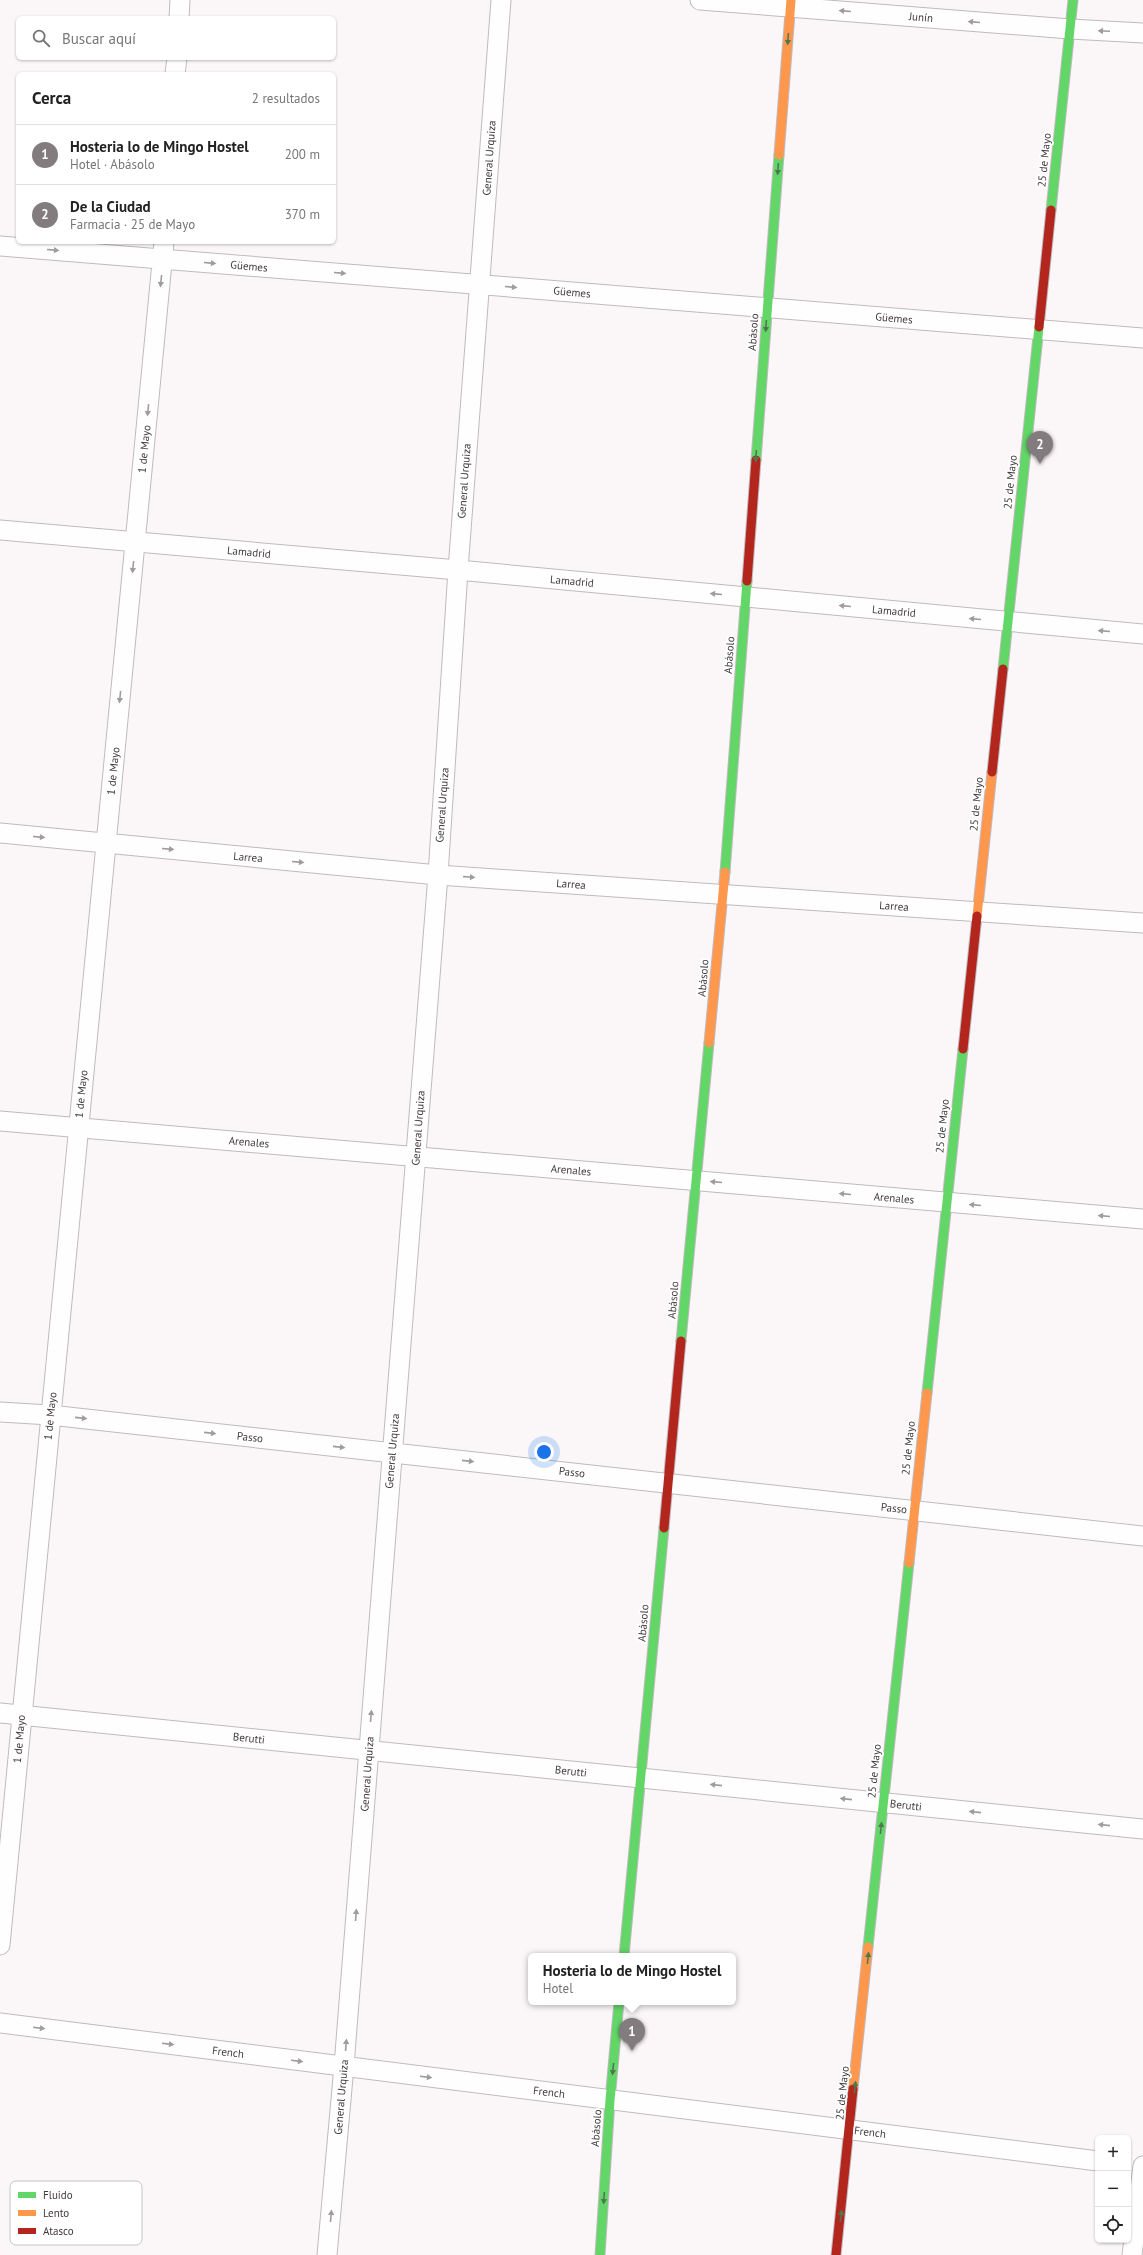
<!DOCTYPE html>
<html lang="es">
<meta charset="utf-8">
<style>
:root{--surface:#fff;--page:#f6f6f6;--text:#222;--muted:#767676;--line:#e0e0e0;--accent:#827c7f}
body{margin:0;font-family:"PT Sans",sans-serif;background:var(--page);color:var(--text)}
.controls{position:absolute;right:12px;bottom:12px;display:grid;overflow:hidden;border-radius:6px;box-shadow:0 1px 3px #0004}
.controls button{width:36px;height:36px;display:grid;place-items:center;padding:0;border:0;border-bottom:1px solid var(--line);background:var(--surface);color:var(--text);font:20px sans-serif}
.you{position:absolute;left:544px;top:1452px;width:14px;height:14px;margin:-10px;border:3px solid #fff;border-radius:50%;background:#1a73e8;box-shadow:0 0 0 6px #1a73e833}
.badge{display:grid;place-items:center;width:26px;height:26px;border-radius:50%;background:var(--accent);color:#fff;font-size:13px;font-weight:700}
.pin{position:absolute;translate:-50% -33px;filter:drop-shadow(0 1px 2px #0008)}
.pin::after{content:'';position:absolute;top:21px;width:14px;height:12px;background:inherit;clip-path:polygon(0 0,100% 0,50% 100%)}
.popup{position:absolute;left:528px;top:1953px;width:208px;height:52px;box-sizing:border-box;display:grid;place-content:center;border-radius:6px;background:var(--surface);filter:drop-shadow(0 1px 3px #0005);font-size:13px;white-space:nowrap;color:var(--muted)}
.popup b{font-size:15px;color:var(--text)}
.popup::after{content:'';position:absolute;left:50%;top:100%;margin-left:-8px;border:8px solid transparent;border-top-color:var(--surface)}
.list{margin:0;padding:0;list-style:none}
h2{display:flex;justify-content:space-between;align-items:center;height:52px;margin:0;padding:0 16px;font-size:17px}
h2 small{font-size:13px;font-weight:400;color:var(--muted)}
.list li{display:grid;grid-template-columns:26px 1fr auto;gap:12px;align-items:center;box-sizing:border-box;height:60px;padding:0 16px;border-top:1px solid var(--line)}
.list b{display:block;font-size:15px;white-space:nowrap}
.list p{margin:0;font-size:13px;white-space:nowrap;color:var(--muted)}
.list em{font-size:13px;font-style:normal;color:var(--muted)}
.icon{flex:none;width:22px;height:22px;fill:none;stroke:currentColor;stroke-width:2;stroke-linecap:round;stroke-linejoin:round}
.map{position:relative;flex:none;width:1143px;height:2255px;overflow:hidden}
.search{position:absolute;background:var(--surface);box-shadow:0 1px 3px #0004;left:16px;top:16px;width:320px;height:44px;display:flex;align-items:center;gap:10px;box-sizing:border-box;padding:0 14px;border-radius:6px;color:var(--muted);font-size:15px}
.panel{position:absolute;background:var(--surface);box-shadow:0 1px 3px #0004;left:16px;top:72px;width:320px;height:172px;border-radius:6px}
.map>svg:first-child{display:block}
</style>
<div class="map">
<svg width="1143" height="2255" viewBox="0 0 1143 2255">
<rect width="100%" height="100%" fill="#fbf7f9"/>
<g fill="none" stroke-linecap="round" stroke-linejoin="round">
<g stroke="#c0babe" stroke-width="21">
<path id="street" d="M700 0 1070 29 1143 33
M179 18 180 0
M175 74 177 58
M0 246 1143 338
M0 530 458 570 1143 634
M0 833 438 875 1143 923
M0 1121 1143 1219
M0 1412 50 1415 1143 1536
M0 1713 1143 1829
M0 1945 164 242
M0 2023 1098 2161
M327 2255 344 2066 438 875 458 570 501 0
M1132 2255 1143 2166"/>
</g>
<g stroke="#c0babe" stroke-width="11">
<path id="fast" d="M1051 210 1073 0
M756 460 779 155
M1003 669 1039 327
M725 872 747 581
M681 1341 709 1043
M927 1393 963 1049
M868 1947 909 1563
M624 1956 664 1528
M600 2255 610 2100 619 2002"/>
</g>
<g stroke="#c0babe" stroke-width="11">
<path id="slow" d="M779 155 791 0
M977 916 992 772
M709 1043 725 872
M909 1563 927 1393
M853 2089 868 1947"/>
</g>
<g stroke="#c0babe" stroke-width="11">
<path id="jam" d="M1039 327 1051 210
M747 581 756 460
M992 772 1003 669
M963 1049 977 916
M664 1528 681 1341
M836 2255 853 2089"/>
</g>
<use href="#street" stroke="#fefefe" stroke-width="19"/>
<use href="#fast" stroke="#63d668" stroke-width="9"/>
<use href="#slow" stroke="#ff974d" stroke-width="9"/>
<use href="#jam" stroke="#b3261e" stroke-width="9"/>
</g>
<defs><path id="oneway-solid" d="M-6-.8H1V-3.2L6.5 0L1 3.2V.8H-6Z"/></defs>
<g fill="#a09c9e">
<use href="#oneway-solid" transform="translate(845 11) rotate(-175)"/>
<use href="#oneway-solid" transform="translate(974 22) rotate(-175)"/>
<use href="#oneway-solid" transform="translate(1104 31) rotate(-177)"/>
<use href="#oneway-solid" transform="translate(53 250) rotate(5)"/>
<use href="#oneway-solid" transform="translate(210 263) rotate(5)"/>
<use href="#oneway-solid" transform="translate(340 273) rotate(5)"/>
<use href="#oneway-solid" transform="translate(161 281) rotate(96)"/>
<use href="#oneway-solid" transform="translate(511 287) rotate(5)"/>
<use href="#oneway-solid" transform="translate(148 410) rotate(96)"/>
<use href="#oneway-solid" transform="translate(133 567) rotate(96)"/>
<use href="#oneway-solid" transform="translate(716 594) rotate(-175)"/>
<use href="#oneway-solid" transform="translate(845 606) rotate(-175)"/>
<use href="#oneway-solid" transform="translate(975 619) rotate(-175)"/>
<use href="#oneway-solid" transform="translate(1104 631) rotate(-175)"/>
<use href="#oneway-solid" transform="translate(120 697) rotate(96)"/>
<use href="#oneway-solid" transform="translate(39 837) rotate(5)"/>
<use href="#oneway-solid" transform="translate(168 849) rotate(5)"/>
<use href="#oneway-solid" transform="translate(298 862) rotate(5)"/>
<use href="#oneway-solid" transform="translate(469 877) rotate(4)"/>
<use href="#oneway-solid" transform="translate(716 1182) rotate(-175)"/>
<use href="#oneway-solid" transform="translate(845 1194) rotate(-175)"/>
<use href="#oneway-solid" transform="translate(975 1205) rotate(-175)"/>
<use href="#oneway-solid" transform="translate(1104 1216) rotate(-175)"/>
<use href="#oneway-solid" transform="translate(81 1418) rotate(6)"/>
<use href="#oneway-solid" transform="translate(210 1433) rotate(6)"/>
<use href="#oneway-solid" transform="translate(339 1447) rotate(6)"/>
<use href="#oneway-solid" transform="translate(468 1461) rotate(6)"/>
<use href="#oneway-solid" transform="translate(371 1716) rotate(-85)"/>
<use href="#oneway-solid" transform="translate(716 1785) rotate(-174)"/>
<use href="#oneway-solid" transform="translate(846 1799) rotate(-174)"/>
<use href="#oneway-solid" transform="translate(975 1812) rotate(-174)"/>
<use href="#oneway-solid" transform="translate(1104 1825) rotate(-174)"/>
<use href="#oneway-solid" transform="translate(356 1915) rotate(-86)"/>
<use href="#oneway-solid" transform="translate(39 2028) rotate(7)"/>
<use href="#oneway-solid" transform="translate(168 2044) rotate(7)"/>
<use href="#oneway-solid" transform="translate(346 2045) rotate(-86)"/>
<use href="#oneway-solid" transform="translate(297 2061) rotate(7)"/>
<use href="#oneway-solid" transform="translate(426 2077) rotate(7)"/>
<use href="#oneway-solid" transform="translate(331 2216) rotate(-85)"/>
</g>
<g fill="#4f784f">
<use href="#oneway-solid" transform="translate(788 39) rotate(94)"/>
<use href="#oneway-solid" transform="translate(778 169) rotate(94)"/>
<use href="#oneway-solid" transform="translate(766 326) rotate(94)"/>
<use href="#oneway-solid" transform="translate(756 456) rotate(94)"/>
<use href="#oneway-solid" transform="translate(881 1828) rotate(-84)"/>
<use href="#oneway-solid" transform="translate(868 1958) rotate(-84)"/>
<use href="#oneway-solid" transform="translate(613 2069) rotate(95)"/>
<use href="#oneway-solid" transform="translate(855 2087) rotate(-84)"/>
<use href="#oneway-solid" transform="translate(604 2198) rotate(94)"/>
<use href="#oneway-solid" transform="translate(841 2216) rotate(-83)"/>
</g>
<g text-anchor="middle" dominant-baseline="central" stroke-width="3.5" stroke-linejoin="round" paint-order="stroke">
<g font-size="11" fill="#413a3e" stroke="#fff">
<text transform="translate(921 17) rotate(5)">Junín</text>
<text transform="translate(489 158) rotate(-86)">General Urquiza</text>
<text transform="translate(1044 160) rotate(-84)">25 de Mayo</text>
<text transform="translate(249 266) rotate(5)">Güemes</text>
<text transform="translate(572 292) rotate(5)">Güemes</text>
<text transform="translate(894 318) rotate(5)">Güemes</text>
<text transform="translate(753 332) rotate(-86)">Abásolo</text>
<text transform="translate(144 449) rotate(-84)">1 de Mayo</text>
<text transform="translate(464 481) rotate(-86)">General Urquiza</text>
<text transform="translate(1010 482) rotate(-84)">25 de Mayo</text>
<text transform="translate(249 552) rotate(5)">Lamadrid</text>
<text transform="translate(572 581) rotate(5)">Lamadrid</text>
<text transform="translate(894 611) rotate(5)">Lamadrid</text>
<text transform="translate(729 655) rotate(-86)">Abásolo</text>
<text transform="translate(113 771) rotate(-84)">1 de Mayo</text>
<text transform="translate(976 804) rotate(-84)">25 de Mayo</text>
<text transform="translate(442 805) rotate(-86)">General Urquiza</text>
<text transform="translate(248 857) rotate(5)">Larrea</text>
<text transform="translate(571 884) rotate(4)">Larrea</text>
<text transform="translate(894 906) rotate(4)">Larrea</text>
<text transform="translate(703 978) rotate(-85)">Abásolo</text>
<text transform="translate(81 1094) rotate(-84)">1 de Mayo</text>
<text transform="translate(942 1126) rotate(-84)">25 de Mayo</text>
<text transform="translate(418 1128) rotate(-86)">General Urquiza</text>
<text transform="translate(249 1142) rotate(5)">Arenales</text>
<text transform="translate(571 1170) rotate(5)">Arenales</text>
<text transform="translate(894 1198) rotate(5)">Arenales</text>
<text transform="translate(673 1300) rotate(-85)">Abásolo</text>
<text transform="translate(50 1416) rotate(-84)">1 de Mayo</text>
<text transform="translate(250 1437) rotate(6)">Passo</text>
<text transform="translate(908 1448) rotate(-84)">25 de Mayo</text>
<text transform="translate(392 1451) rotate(-85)">General Urquiza</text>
<text transform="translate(572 1472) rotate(6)">Passo</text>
<text transform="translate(894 1508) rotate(6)">Passo</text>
<text transform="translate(643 1623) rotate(-85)">Abásolo</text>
<text transform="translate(249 1738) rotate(6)">Berutti</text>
<text transform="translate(19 1739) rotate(-85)">1 de Mayo</text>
<text transform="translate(571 1771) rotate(6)">Berutti</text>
<text transform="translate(874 1771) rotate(-84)">25 de Mayo</text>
<text transform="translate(367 1774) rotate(-86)">General Urquiza</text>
<text transform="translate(906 1805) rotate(6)">Berutti</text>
<text transform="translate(228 2052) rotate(7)">French</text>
<text transform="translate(549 2092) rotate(7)">French</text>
<text transform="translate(842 2093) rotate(-84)">25 de Mayo</text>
<text transform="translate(341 2097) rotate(-85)">General Urquiza</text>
<text transform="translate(596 2128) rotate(-86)">Abásolo</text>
<text transform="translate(870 2132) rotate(7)">French</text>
</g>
</g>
<rect x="10" y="2181" width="132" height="64" rx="6" fill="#fff" stroke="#c6c4c5" stroke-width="1"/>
<rect x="18" y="2192" width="18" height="6" fill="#63d668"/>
<rect x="18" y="2210" width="18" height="6" fill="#ff974d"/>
<rect x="18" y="2228" width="18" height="6" fill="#b3261e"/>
<g font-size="11" fill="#413a3e">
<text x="43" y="2199">Fluido</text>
<text x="43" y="2217">Lento</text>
<text x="43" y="2235">Atasco</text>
</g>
</svg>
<div class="controls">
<button>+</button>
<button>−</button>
<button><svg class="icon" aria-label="locate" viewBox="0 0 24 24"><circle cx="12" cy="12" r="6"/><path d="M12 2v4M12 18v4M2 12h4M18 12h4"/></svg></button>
</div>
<div class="you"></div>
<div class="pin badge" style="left:632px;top:2051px">1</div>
<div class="popup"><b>Hosteria lo de Mingo Hostel</b>Hotel</div>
<div class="pin badge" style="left:1040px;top:464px">2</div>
<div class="search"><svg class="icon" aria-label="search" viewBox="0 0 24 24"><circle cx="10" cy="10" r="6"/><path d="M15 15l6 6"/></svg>Buscar aquí</div>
<section class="panel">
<h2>Cerca<small>2 resultados</small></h2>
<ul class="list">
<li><span class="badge">1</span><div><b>Hosteria lo de Mingo Hostel</b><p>Hotel · Abásolo</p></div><em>200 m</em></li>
<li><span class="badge">2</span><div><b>De la Ciudad</b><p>Farmacia · 25 de Mayo</p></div><em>370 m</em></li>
</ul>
</section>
</div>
